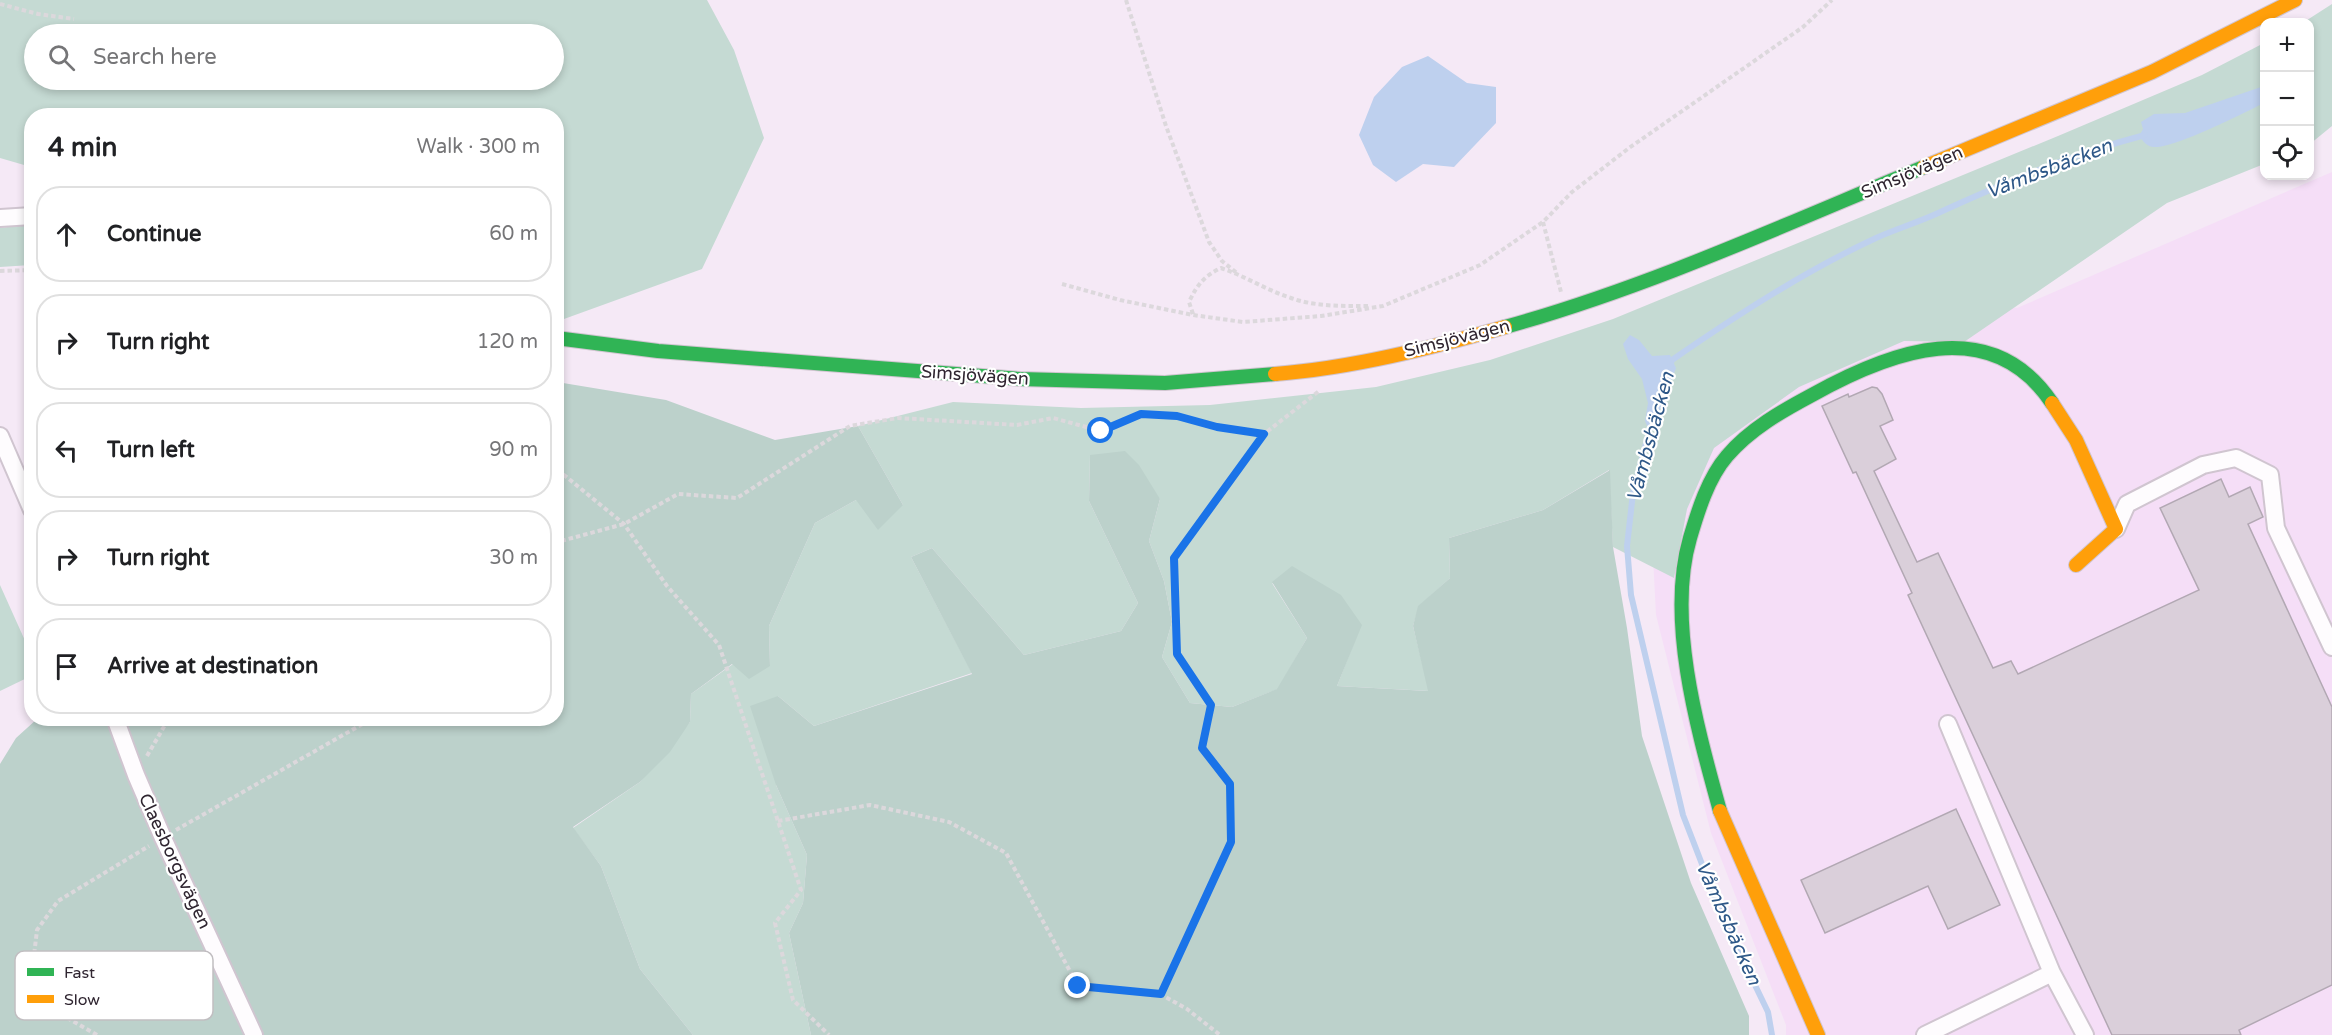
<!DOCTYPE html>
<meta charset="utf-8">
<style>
:root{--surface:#fff;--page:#f6f6f6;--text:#202124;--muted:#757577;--line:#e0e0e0}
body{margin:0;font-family:"Varela Round",sans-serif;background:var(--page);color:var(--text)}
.controls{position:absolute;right:18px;top:18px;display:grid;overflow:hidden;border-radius:12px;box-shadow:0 3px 9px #0003}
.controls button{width:54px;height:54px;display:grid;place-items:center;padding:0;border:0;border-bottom:2px solid var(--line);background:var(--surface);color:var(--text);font:30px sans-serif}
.stop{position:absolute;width:18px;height:18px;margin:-14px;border:4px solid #1a73e8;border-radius:50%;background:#fff}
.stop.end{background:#1a73e8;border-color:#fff;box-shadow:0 2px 6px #0008}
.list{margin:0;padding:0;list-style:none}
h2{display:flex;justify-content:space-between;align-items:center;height:78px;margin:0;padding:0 24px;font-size:26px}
h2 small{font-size:20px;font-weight:400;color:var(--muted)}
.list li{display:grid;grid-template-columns:39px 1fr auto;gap:18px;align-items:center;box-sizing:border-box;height:96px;margin:0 12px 12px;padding:0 12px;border:2px solid var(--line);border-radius:24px}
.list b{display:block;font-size:22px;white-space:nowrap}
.list em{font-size:20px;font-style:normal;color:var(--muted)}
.icon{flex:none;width:33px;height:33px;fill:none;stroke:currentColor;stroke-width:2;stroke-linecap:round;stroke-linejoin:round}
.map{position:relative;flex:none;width:2332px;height:1035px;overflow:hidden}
.search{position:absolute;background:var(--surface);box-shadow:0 3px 9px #0003;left:24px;top:24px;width:540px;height:66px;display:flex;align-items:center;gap:15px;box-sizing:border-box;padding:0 21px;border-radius:33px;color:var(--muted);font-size:22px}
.panel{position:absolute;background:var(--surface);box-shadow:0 3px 9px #0003;left:24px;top:108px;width:540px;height:618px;border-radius:24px}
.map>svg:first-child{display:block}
</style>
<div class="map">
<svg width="2332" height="1035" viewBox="0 0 2332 1035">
<rect width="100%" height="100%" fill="#f5e9f6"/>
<path fill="#f5def7" d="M2332 172V1035H1786V1025L1711 833 1656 615 1652 537 1682 419 1959 297 2017 308Z"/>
<path fill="#c5dad3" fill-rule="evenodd" d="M0 0H707L734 50 764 138 702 269 564 319 556 317V116H32L31 167 0 158ZM554 34V80H34V34Z
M2332 4V126L2310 144V22H2304Z
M2264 43V164L2167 203 1964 342 1904 341 1799 387 1714 448 1687 509 1674 578 1613 547 1609 470 1543 510 1449 538 1450 578 1419 606 1413 626 1429 691 1337 686 1361 625 1272 583 1307 638 1278 689 1232 707 1190 703 1162 657 1172 622 1164 581 1149 541 1160 499 1090 455 1089 501 1138 603 1121 631 1024 655 932 548 911 557 972 673 814 726 778 696 776 785 807 855 803 903 789 933 811 1035H693L640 969 601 866 573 828 640 782 690 722 691 694 733 664 770 666 769 626 815 523 856 500 903 505 858 426 953 402 1081 408 1210 405 1376 387 1490 360 1613 319 2058 136 2202 75Z
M31 224V265L0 267V228Z
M0 585 31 654V676L0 691Z"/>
<path fill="#bcd1cb" d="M557 382 666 400 775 440 858 426 903 505 878 530 856 500 815 523 769 626 770 666 749 679 732 664 691 694 690 722 670 752 640 782 573 827 601 866 640 969 693 1035H0V764L16 738 37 719 556 718Z
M1125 451 1139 465 1160 499 1149 541 1164 581 1172 622 1162 657 1190 703 1232 707 1277 689 1307 638 1272 582 1292 566 1341 595 1362 625 1337 686 1428 691 1413 626 1418 606 1450 578 1449 538 1543 510 1610 470 1613 547 1627 628 1642 736 1691 883 1749 1016V1035H811L789 933 803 903 807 855 776 785 750 706 778 696 814 726 972 674 911 557 932 548 1024 655 1121 631 1138 603 1089 501 1090 455Z"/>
<path fill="#bed0ee" d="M1428 56 1467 83 1496 87V123L1454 167 1423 164 1396 182 1373 165 1359 135 1374 97 1402 67Z
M2264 86V103C2244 113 2173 149 2154 147 2147 147 2143 141 2139 136L2143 129 2141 122 2154 114 2185 113Z
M1630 335 1639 340 1652 356 1670 355 1676 368 1662 405 1649 430 1645 421 1648 403 1642 379 1628 359 1623 344Z"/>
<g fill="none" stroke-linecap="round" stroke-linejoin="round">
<path stroke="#bed0ee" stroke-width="6" d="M1670 366 1672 360C1737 315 1805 271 1876 238 1896 229 1916 223 1936 214 2004 183 2072 154 2145 135
M1651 424 1633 493 1627 546 1631 595 1683 815 1724 921 1768 1012 1772 1035"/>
</g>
<path fill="#dacfda" stroke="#b2a8b3" stroke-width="1.5" d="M1872 387 1877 388 1882 394 1893 420 1880 426 1896 459 1874 471 1917 562 1938 553 1993 668 2011 661 2018 674 2199 590 2160 508 2221 479 2229 497 2250 487 2263 517 2248 524 2332 707V985L2239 1030 2241 1035H2112L1908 595 1912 593 1856 472 1853 473 1822 406 1848 394 1849 397Z
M1956 809 2000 905 1948 929 1928 886 1825 933 1801 880Z"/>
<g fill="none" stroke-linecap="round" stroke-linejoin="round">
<g stroke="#d0c5d0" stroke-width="20">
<path id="street" d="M0 218 32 216
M0 436 32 510
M2116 529 2127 504 2203 465 2236 458 2270 475 2276 528 2332 647
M115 718 136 775 163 838 254 1035
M1948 724 2052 973
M1925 1035 2052 973 2085 1035"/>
</g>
<g stroke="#d0c5d0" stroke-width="16">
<path id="fast" d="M1505 327C1649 287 1786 224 1924 167
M556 338 658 351 1020 379 1165 383 1275 374
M1720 811C1698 731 1666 620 1690 538 1698 511 1708 478 1727 456 1750 429 1782 411 1812 395 1889 352 1991 312 2052 403"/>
</g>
<g stroke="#d0c5d0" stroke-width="16">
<path id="slow" d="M1924 167 2152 72 2295 0
M1275 374C1352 368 1431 348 1505 327
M2052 403 2076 440 2116 529 2076 565
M1720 811 1818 1035"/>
</g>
<path stroke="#dcd8dc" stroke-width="4" stroke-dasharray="4.5 3" stroke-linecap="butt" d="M1126 0 1166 126 1209 242 1222 261 1238 274
M0 4 38 14 74 19
M1543 222 1561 292
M0 271 32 270
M1062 284 1120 300 1193 315 1243 322 1321 316 1383 306 1480 265 1543 222 1572 192 1629 148 1803 27 1832 0
M1193 314 1189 302C1197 285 1204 276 1221 268 1245 276 1266 290 1291 298 1316 307 1344 306 1371 306
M556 473 564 475 624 524 667 586 719 645 801 890 775 923 793 1000 829 1035
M556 546 561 541 624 524 678 494 737 498 850 426 898 418 1017 425 1053 418 1101 431 1141 414 1177 416 1217 427 1264 434
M147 756 169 718
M778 821 870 805 949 822 1006 853 1078 986 1160 994 1187 1009 1220 1035
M176 830 373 718
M1160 994 1231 842 1230 784 1202 748 1211 705 1177 654 1174 558 1264 434 1319 391
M97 1035 48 1007 33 964 37 930 58 901 149 846"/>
<use href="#street" stroke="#fefcfe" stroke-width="16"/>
<use href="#fast" stroke="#30b455" stroke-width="14"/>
<use href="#slow" stroke="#ff9f0a" stroke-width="14"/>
</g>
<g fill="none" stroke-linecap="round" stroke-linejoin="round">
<path stroke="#1a73e8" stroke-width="8" d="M1078 986 1161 994 1231 842 1230 784 1202 748 1211 705 1177 654 1174 558 1264 434 1217 427 1177 416 1141 414 1101 431"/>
</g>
<g text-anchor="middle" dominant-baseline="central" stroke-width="4.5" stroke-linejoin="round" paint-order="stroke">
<g font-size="18" fill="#2f2530" stroke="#fff">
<text transform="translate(1912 172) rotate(-23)">Simsjövägen</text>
<text transform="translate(1457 338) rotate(-14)">Simsjövägen</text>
<text transform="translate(975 375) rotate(4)">Simsjövägen</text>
<text transform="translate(175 861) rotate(65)">Claesborgsvägen</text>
</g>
<g font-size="20" font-style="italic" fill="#2e5888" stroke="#fff">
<text transform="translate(2049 169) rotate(-21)">Våmbsbäcken</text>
<text transform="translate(1651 437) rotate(-75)">Våmbsbäcken</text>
<text transform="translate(1728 923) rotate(66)">Våmbsbäcken</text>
</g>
</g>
<rect x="15" y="951" width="198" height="69" rx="9" fill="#fff" stroke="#c1bec1" stroke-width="1.5"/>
<rect x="27" y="968" width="27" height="8" fill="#30b455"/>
<rect x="27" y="995" width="27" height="8" fill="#ff9f0a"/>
<g font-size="16" fill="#2f2530">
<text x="64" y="978">Fast</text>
<text x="64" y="1005">Slow</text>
</g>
</svg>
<div class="controls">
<button>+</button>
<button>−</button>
<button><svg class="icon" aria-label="locate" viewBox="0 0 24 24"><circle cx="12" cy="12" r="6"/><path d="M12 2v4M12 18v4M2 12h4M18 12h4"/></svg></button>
</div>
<div class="stop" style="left:1101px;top:431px"></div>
<div class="stop end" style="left:1078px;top:986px"></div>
<div class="search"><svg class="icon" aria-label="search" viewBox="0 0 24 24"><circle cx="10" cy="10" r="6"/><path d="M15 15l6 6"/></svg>Search here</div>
<section class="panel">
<h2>4 min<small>Walk · 300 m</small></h2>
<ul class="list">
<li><svg class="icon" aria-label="ahead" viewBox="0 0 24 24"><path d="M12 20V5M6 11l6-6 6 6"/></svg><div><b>Continue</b></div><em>60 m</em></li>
<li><svg class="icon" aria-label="right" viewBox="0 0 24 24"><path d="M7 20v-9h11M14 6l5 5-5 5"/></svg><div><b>Turn right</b></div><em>120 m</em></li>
<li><svg class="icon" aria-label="left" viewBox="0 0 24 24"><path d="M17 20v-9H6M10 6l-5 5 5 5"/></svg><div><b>Turn left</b></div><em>90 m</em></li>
<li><svg class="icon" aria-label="right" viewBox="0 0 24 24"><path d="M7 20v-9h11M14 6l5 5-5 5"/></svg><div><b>Turn right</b></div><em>30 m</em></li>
<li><svg class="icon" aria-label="arrive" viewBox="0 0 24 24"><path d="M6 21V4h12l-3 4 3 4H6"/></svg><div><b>Arrive at destination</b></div></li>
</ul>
</section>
</div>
